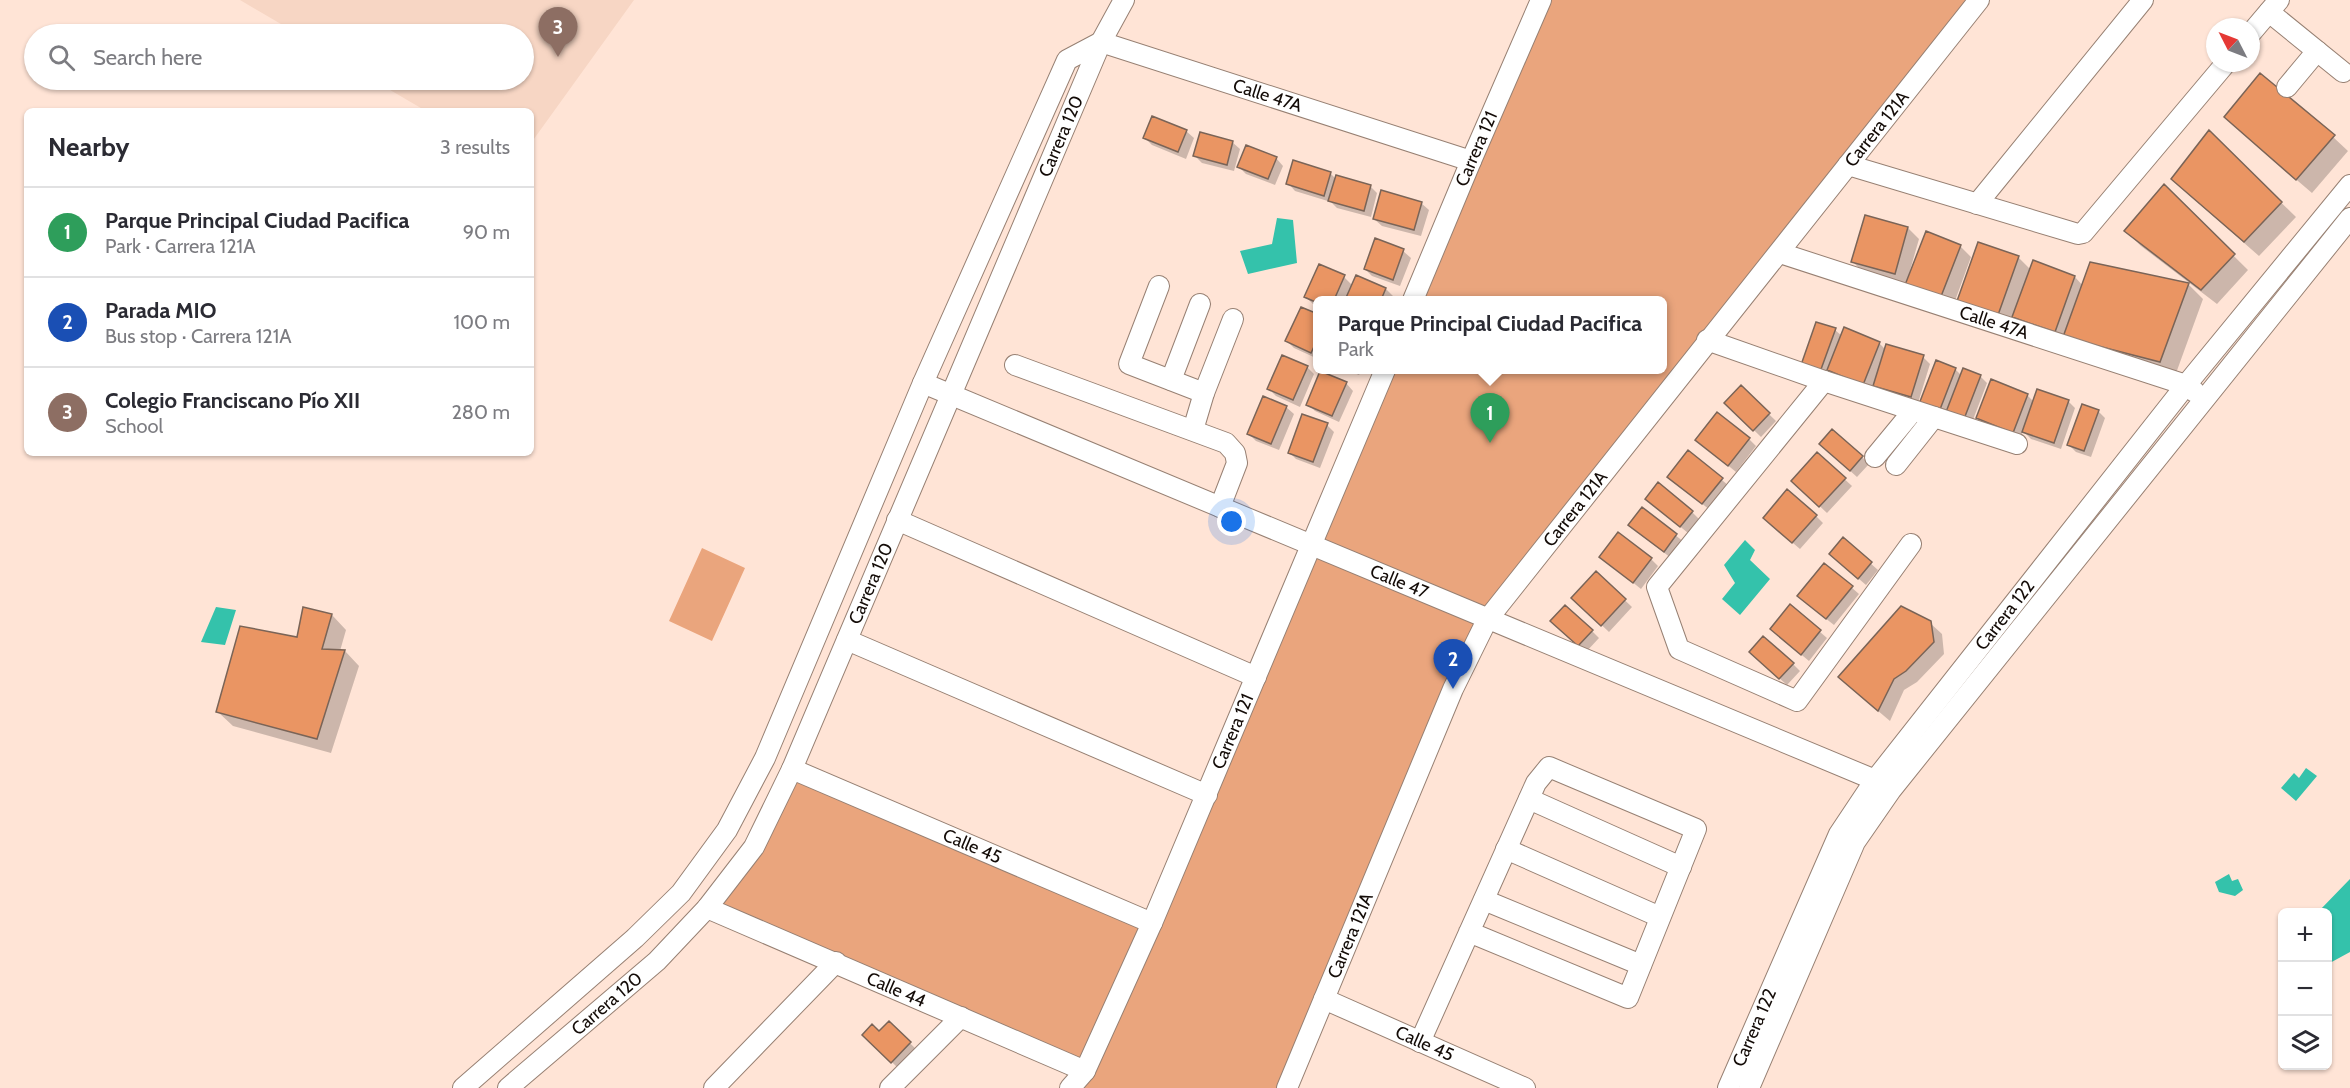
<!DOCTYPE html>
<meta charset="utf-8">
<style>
:root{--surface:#fff;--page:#f2f2f3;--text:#2b2b33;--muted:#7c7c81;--line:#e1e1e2;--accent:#2563eb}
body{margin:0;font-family:Cabin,sans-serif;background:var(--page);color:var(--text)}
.controls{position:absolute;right:18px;bottom:18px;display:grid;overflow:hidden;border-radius:9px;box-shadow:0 2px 4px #0004}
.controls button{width:54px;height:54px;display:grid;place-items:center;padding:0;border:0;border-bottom:2px solid var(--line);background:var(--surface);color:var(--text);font:30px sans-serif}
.compass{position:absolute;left:2206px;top:18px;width:54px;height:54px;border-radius:50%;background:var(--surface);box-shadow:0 2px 4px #0004;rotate:312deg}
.you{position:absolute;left:1232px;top:522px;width:21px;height:21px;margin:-15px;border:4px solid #fff;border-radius:50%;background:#1a73e8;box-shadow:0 0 0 9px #1a73e833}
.badge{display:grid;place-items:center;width:39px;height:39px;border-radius:50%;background:var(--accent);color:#fff;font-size:20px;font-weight:700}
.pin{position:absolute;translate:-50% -50px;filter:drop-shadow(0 2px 3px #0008)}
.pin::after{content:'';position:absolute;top:32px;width:21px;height:18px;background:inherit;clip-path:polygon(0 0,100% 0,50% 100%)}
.popup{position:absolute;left:1313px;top:296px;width:354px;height:78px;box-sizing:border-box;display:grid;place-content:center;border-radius:9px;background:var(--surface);filter:drop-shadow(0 2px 4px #0005);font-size:20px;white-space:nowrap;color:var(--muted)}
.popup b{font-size:22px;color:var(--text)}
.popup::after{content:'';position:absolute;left:50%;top:100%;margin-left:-12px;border:12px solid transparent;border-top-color:var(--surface)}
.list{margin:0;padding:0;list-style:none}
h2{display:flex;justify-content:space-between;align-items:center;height:78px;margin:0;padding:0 24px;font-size:26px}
h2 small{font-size:20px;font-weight:400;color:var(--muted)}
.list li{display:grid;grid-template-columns:39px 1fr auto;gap:18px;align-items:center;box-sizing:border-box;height:90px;padding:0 24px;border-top:2px solid var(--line)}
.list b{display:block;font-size:22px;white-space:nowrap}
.list p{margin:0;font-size:20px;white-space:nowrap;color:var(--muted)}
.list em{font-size:20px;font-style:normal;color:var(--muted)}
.icon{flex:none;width:33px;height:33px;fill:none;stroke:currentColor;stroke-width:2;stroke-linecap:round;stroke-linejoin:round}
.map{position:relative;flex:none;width:2350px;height:1088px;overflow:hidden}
.search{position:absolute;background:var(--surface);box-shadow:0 2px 4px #0004;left:24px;top:24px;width:510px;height:66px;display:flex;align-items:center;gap:15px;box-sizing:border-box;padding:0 21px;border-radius:33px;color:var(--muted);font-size:22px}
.panel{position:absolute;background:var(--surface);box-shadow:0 2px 4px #0004;left:24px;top:108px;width:510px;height:348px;border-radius:9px}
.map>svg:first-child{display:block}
</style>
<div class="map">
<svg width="2350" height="1088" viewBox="0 0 2350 1088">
<rect width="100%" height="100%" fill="#ffe4d6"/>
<path fill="#f7d6c4" d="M240 0H634L531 143V111H426L373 80H524V34H298Z"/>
<path fill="#eaa57d" d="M1541 0H1979L1487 620 1287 1088H1070L1084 1072 707 908 792 769 1152 923 1385 370H1663V300H1413Z
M702 548 745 568 712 641 669 621Z"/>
<path fill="#34c2ab" d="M1277 218 1293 220 1297 263 1248 274 1240 251 1272 244Z
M1745 540 1755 550 1750 560 1770 579 1740 615 1722 599 1735 583 1724 565Z
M216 607 236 610 225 645 201 642Z
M2306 768 2317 776 2296 801 2281 788 2294 773 2299 778Z
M2229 874 2232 881 2238 879 2243 890 2235 896 2219 892 2215 882Z
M2350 879V952L2328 964V912H2318Z"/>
<path fill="#0003" d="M1186 131 1194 138 1186 159 1152 145 1145 138Z
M2241 132 2333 137 2348 151 2312 193Z
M2209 133 2296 217 2259 256 2187 193Z
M1232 142 1240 149 1234 171 1202 163 1195 156Z
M1276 158 1283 166 1275 185 1246 174 1239 167Z
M1330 173 1336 179 1370 186 1377 193 1371 217 1337 208 1331 202 1295 191 1288 183Z
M2164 187 2248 270 2217 304 2141 246 2126 231Z
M1421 203 1429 210 1421 236 1382 226 1374 219Z
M1908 228 1919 239 1909 274 1911 275 1960 246 1971 257 1952 309 1864 273 1853 262Z
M1376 240 1403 251 1411 258 1400 286 1372 276 1365 269Z
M2018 257 2031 270 2075 277 2083 286 2188 284 2203 299 2175 376 2025 327 2013 315 2009 325 1970 311Z
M1320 266 1344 277 1353 286 1357 277 1386 289 1393 296 1391 300H1318V306L1313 304 1306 297Z
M1318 316V359L1294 348 1287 341Z
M1835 330 1842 336 1879 343 1886 350 1923 357 1930 364 1918 403 1882 392 1877 387 1874 395 1839 381 1830 371 1827 378 1810 371Z
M1307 367 1314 374 1300 407 1276 396 1269 389Z
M1955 369 1962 376H1980L1987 383 1971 425 1928 410Z
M1346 370H1362L1359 375Z
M1346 383 1353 391 1339 422 1315 411 1308 404Z
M1741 387 1776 421 1761 437 1726 403Z
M2027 395 2034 402 2068 401 2075 408 2061 449 2031 439 2023 431 2020 439 1985 425 1978 418Z
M1286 407 1294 414 1279 450 1256 441 1249 434Z
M2098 411 2105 418 2091 457 2076 452 2069 445Z
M1327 425 1334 432 1320 468 1296 459 1289 452Z
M1749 439 1756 446 1736 472 1697 440Z
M1828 451 1862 457 1869 464 1857 477Z
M1689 452 1729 486 1710 510 1677 484Z
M1817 454 1852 486 1827 513 1793 481Z
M1654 505 1692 512 1699 519 1688 533Z
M1642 509 1684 542 1671 558 1637 532Z
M1816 516 1823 523 1800 549 1772 525Z
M1843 539 1878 570 1866 585 1838 561Z
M1601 557 1651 559 1658 566 1641 589Z
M1596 573 1632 607 1609 632 1573 598Z
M1851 587 1859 594 1834 625 1806 603Z
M1790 606 1827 638 1809 661 1779 636Z
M304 609 332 615 346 630 340 651H345L359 666 331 753 233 726 218 712 298 638Z
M1930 623 1942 634 1944 654 1917 682 1904 690 1890 721 1851 688Z
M1559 628 1592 631 1599 638 1586 652Z
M1758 659 1793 664 1800 671 1787 685Z
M889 1023 917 1050 899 1069 864 1035 879 1033Z"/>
<path fill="#ea9563" stroke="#7a6457" stroke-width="1.5" d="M2260 73 2335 135 2296 180 2224 117Z
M1152 116 1187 130 1178 152 1143 138Z
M2209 130 2282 202 2244 242 2171 179Z
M1200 132 1233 141 1227 165 1193 156Z
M1246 145 1277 157 1268 179 1237 167Z
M1293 160 1331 172 1324 196 1286 184Z
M1336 175 1371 185 1364 211 1328 201Z
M2164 184 2235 254 2201 290 2124 231Z
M1381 190 1422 202 1414 230 1373 219Z
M1865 215 1908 227 1895 274 1851 262Z
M1926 231 1961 245 1940 299 1905 285Z
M1375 238 1404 249 1393 280 1364 269Z
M1978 242 2019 256 1998 315 1957 301Z
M2033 260 2075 276 2055 332 2012 317Z
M2090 262 2189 283 2160 362 2063 337Z
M1319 264 1345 275 1334 300H1318V303L1304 297Z
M1356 275 1386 288 1381 300H1345Z
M1301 307 1318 314V338L1311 353 1285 341Z
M1816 322 1836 328 1820 372 1801 365Z
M1844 327 1880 342 1863 385 1827 370Z
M1886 344 1924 355 1911 397 1873 386Z
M1282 355 1308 366 1293 400 1267 389Z
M1936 360 1956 368 1939 412 1919 404Z
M1963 368 1981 375 1964 419 1946 412Z
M1320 371 1347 382 1332 416 1306 405Z
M1991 379 2028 394 2013 433 1976 418Z
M1741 385 1770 413 1753 431 1724 403Z
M2037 389 2069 400 2054 443 2022 432Z
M1263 396 1287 406 1271 444 1247 434Z
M2082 404 2099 410 2084 451 2067 445Z
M1717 412 1750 438 1728 466 1695 440Z
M1302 414 1328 423 1313 462 1288 453Z
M1832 429 1863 456 1850 471 1819 444Z
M1688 450 1723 478 1702 504 1667 477Z
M1817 452 1846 478 1819 507 1791 481Z
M1658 482 1693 511 1680 527 1645 499Z
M1787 489 1817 515 1792 543 1763 518Z
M1642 507 1677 534 1664 552 1628 525Z
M1618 532 1652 558 1633 583 1599 557Z
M1843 537 1872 562 1858 579 1829 554Z
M1824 563 1853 586 1826 619 1797 596Z
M1596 571 1626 599 1601 626 1571 598Z
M1790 604 1821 630 1801 655 1770 629Z
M1565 605 1593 630 1578 646 1550 621Z
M1901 606 1931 621 1934 642 1906 671 1894 679 1878 711 1838 677Z
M303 607 332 614 322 649 345 650 317 739 216 712 240 626 297 637Z
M1763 636 1794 663 1779 679 1749 652Z
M889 1021 911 1042 891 1063 862 1035 872 1024 879 1031Z"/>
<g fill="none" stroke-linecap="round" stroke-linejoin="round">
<g stroke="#978073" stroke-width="22">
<g id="minor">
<path d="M2269 12 2343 72"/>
<path d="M2251 33 2279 0"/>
<path d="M2287 87 2317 51"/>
<path d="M1848 165 2078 234 2083 233 2226 63"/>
<path d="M1977 204 2143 0"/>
<path id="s1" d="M1780 253 2186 385 2195 392"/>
<path d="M1159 286 1129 364 1204 393"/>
<path id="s2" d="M1413 300 1471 161 1541 0"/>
<path d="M1707 340 1824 381 2017 444"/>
<path d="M1015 365 1226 443 1235 453 1237 463 1220 507"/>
<path d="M1171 380 1200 304"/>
<path d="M1824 381 1657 587 1679 649 1797 701 1911 544"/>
<path id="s3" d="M923 383 1875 780 1886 787"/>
<path d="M1193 430 1204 393 1233 319"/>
<path d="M1875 457 1913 411"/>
<path d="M1896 465 1934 417"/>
<path d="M897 520 1256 677"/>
<path d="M847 640 1207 795"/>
<path id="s4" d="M792 769 1152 923"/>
<path d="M1529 799 1681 867"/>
<path d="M1506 849 1660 917"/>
<path d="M1484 900 1641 965"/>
<path id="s5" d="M707 908 1085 1071"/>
<path id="s6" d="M1324 999 1525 1088"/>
<path d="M1420 1042 1536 783 1549 767 1696 829 1628 998 1469 932"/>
<path id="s7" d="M463 1088 635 938 681 893 727 830 765 758 923 383 1067 60 1101 42 1471 161"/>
<path id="s8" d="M508 1088 657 961 707 908 754 847 792 769 1101 42 1124 0"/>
<path d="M714 1088 836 962"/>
<path d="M890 1088 961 1017"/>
<path id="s9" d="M1070 1088 1085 1071 1152 923 1385 370"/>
<path id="s10" d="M1287 1088 1453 689 1487 620 1979 0"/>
<path id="s11" d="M1728 1088 1839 834 1875 780 2186 385 2350 185"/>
<path d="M1749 1088 1855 842 1891 790 2350 218"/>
</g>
</g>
<use href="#minor" stroke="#fff" stroke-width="20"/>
</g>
<g text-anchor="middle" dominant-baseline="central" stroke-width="4.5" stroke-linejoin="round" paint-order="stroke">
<g font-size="18" fill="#130b07" stroke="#fff">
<text stroke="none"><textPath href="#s7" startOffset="1426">Calle 47A</textPath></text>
<text stroke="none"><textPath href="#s10" startOffset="1136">Carrera 121A</textPath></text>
<text stroke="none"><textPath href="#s8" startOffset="1120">Carrera 120</textPath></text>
<text stroke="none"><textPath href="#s2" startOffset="164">Carrera 121</textPath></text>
<text stroke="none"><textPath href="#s1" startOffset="225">Calle 47A</textPath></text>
<text stroke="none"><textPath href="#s10" startOffset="651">Carrera 121A</textPath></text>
<text stroke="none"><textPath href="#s8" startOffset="634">Carrera 120</textPath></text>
<text stroke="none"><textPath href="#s3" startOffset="516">Calle 47</textPath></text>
<text stroke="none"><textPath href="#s11" startOffset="552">Carrera 122</textPath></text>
<text stroke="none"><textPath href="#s9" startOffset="393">Carrera 121</textPath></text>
<text stroke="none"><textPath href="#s4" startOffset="196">Calle 45</textPath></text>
<text stroke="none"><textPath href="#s10" startOffset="165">Carrera 121A</textPath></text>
<text stroke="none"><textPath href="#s5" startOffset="206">Calle 44</textPath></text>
<text stroke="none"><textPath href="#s8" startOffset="130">Carrera 120</textPath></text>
<text stroke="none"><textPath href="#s11" startOffset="66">Carrera 122</textPath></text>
<text stroke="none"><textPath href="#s6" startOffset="110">Calle 45</textPath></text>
</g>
</g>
</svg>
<div class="controls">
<button>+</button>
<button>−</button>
<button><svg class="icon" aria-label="layers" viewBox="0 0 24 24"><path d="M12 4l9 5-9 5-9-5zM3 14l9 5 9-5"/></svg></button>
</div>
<svg class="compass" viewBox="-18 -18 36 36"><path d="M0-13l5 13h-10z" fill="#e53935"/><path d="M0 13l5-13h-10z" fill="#7c7c81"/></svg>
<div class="you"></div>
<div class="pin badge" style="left:1490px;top:443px;background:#2e9e5b">1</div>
<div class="popup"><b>Parque Principal Ciudad Pacifica</b>Park</div>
<div class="pin badge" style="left:1453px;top:689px;background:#1a4fb4">2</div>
<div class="pin badge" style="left:558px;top:57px;background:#8d6e63">3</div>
<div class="search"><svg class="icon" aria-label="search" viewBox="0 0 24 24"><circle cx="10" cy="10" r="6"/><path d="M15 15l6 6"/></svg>Search here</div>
<section class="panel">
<h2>Nearby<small>3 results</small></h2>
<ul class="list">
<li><span class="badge" style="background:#2e9e5b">1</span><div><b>Parque Principal Ciudad Pacifica</b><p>Park · Carrera 121A</p></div><em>90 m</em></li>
<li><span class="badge" style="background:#1a4fb4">2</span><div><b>Parada MIO</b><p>Bus stop · Carrera 121A</p></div><em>100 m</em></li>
<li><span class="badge" style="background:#8d6e63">3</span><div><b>Colegio Franciscano Pío XII</b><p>School</p></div><em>280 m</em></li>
</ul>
</section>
</div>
